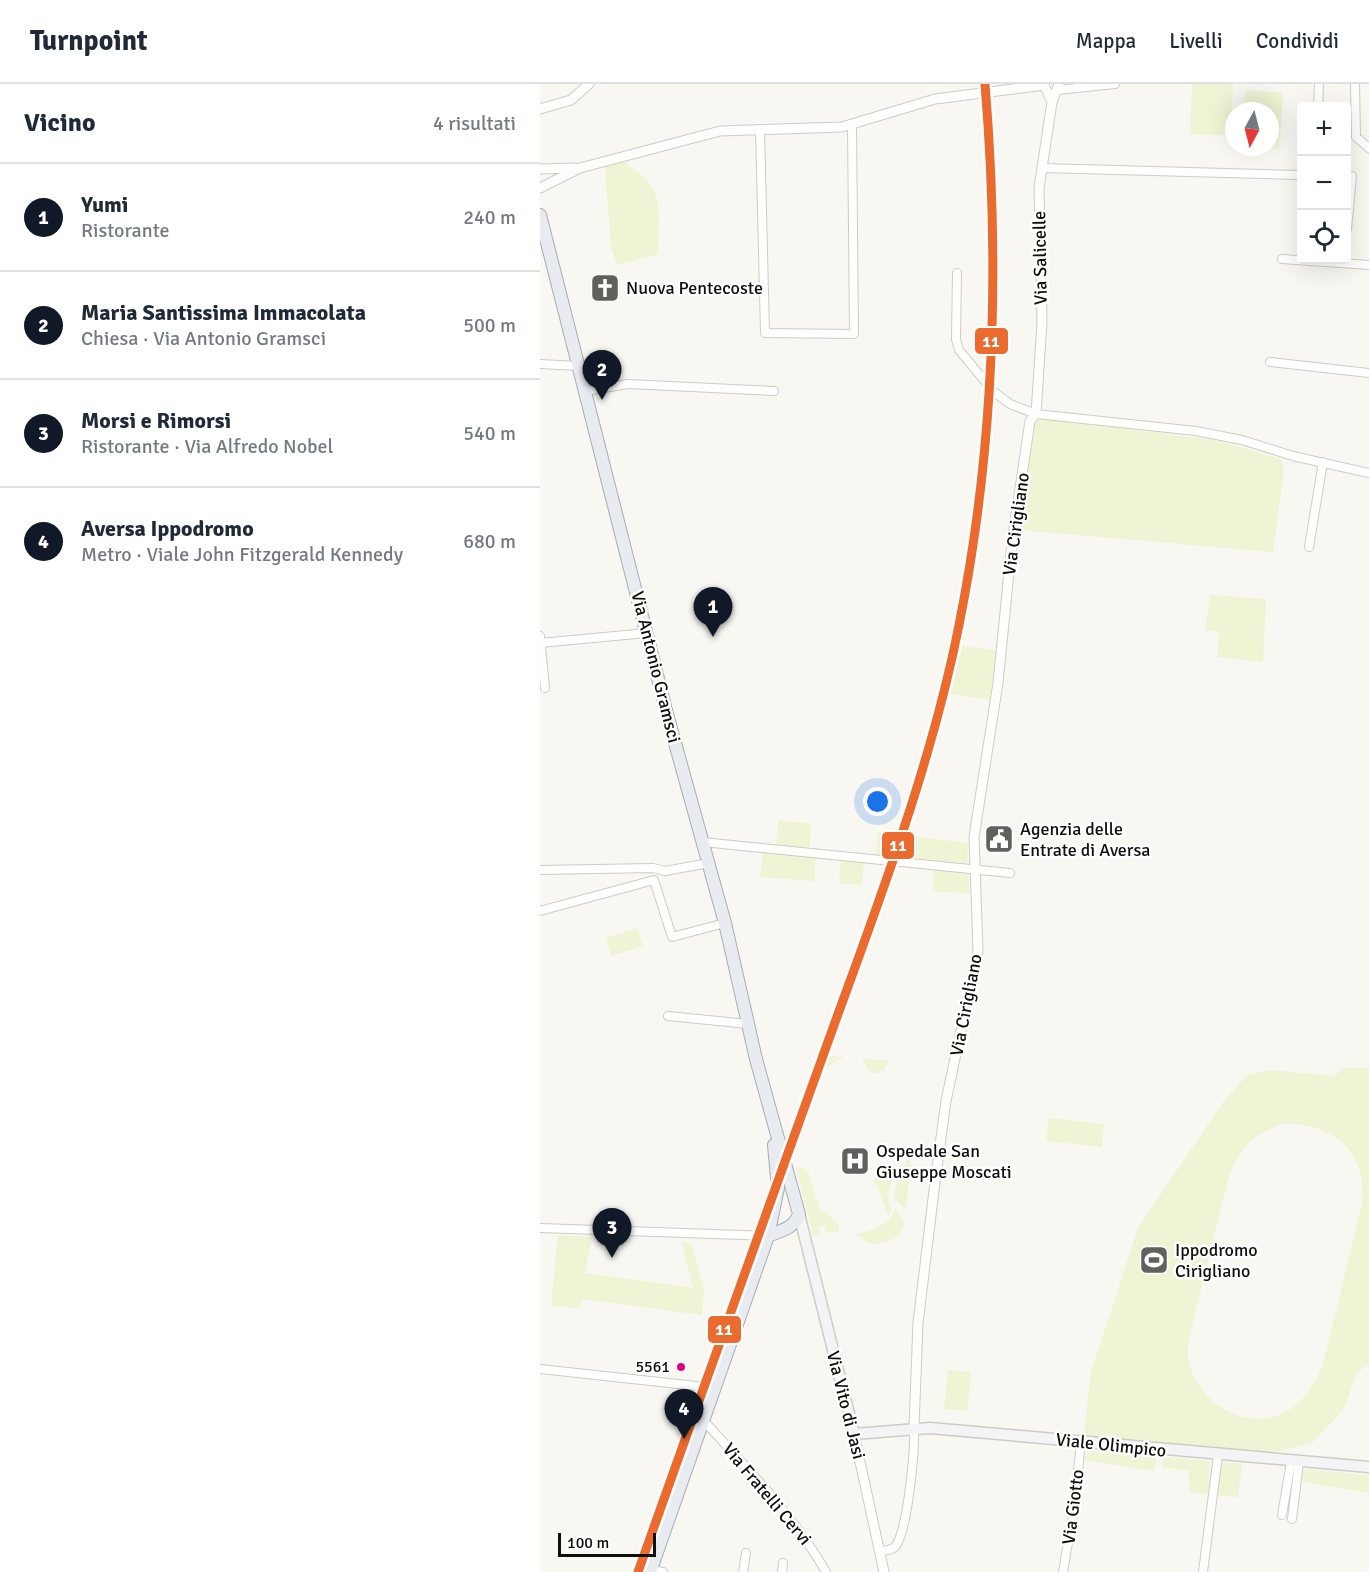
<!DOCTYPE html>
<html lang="it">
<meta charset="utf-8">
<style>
:root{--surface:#fff;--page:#f6f6f7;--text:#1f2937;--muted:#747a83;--line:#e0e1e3;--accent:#111827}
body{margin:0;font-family:Signika,sans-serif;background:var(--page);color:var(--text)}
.controls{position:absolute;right:18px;top:18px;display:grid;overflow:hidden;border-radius:6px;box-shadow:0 6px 24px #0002}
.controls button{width:54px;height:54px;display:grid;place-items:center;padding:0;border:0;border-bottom:2px solid var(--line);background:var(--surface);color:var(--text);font:30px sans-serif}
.compass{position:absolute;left:685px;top:18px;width:54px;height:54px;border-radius:50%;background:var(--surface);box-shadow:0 6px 24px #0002;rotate:187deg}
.scale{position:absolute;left:18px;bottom:15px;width:98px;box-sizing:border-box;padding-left:6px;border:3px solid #100f0c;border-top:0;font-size:16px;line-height:21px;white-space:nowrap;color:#100f0c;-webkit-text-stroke:4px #fff;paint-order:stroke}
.you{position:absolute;left:338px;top:718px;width:21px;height:21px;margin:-15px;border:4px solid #fff;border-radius:50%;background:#1a73e8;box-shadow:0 0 0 9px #1a73e833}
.badge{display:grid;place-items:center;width:39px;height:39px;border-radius:50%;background:var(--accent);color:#fff;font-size:20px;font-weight:700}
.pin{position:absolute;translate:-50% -50px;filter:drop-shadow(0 2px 3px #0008)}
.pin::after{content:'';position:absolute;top:32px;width:21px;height:18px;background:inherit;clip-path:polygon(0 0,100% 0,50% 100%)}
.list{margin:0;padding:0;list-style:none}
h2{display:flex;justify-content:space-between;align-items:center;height:78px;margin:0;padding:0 24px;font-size:26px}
h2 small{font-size:20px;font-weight:400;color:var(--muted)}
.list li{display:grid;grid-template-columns:39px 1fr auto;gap:18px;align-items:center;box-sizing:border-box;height:108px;padding:0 24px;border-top:2px solid var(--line)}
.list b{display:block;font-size:22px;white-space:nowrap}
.list p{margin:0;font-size:20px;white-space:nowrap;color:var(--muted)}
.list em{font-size:20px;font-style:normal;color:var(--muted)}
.icon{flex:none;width:33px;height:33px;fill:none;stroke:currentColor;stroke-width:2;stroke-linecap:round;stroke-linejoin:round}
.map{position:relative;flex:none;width:829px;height:1488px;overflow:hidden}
header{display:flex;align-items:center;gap:36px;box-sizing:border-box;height:84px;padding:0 30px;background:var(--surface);border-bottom:2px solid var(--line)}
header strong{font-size:28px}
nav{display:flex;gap:33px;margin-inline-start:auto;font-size:21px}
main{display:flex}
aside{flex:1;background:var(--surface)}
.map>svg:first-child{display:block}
</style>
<header>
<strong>Turnpoint</strong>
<nav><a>Mappa</a><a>Livelli</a><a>Condividi</a></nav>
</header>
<main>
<aside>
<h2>Vicino<small>4 risultati</small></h2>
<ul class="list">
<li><span class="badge">1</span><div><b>Yumi</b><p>Ristorante</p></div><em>240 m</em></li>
<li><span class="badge">2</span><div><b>Maria Santissima Immacolata</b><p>Chiesa · Via Antonio Gramsci</p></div><em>500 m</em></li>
<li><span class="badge">3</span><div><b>Morsi e Rimorsi</b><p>Ristorante · Via Alfredo Nobel</p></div><em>540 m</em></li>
<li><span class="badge">4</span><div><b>Aversa Ippodromo</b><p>Metro · Viale John Fitzgerald Kennedy</p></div><em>680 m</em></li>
</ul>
</aside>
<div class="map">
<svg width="829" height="1488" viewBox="0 0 829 1488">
<rect width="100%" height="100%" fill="#f8f7f2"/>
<path fill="#eff4d4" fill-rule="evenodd" d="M652 0H693L691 51 650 50Z
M705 6 743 9 739 65 717 63H730V27H703Z
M85 78C93 85 104 91 110 100 123 118 118 149 118 170L77 181 71 164 65 82Z
M497 334 675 356 741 375 744 386 733 468 479 446 492 340Z
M670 511 726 515 723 578 677 573 679 547H665Z
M407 560 458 567 450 616 404 609Z
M238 736 271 740 269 764 236 761Z
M338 748 428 759 427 779 336 771Z
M223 768 276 773 274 797 220 793Z
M301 775 324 777 322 801 299 799Z
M394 784 428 788 430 810 393 807Z
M97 844 103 862 71 872 66 854Z
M274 970 304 973 283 985 277 982Z
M322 974 349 977V978L344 986 334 990 327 985Z
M803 984H829V1281L817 1288 804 1325 773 1358 733 1369 544 1352 551 1288 598 1144 683 1018 707 991 732 986 795 992ZM744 1039C795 1041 827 1067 822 1120L782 1284C774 1300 767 1313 752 1324 713 1352 657 1321 649 1277 647 1269 649 1258 650 1250L690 1088C704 1060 715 1050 744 1039Z
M509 1034 564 1040 562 1063 506 1057Z
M372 1066V1068L366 1126 354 1114 357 1096 362 1095 363 1084Z
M263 1083 268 1087 280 1127 286 1128 299 1142V1147L286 1149 284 1142 279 1144 280 1150 273 1152 256 1084Z
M336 1092 351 1096 348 1115 352 1128 348 1133 337 1101H333Z
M355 1124 365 1139C361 1157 346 1159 330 1160L316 1150C331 1147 351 1141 355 1124Z
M18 1151 52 1153 45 1189 153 1204 142 1159 152 1160 164 1206 162 1231 42 1215 40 1224 11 1222Z
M408 1286 431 1288 427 1327 404 1325Z
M549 1367 616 1373 615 1387 544 1376Z
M623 1373 670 1377 668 1410 649 1408 650 1399H655L648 1397 649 1387 622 1383Z
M681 1378 702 1380 698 1413 676 1411Z
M764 1385 829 1391V1409L762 1398Z"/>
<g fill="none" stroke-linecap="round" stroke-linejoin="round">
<g stroke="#cdccc8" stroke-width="10">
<path id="minor" d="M815 0 816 53 829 64
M518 6 575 0
M778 22 779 0
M220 45 225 249 314 250 312 41
M502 84 762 91
M806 92H812L807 145
M742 175 829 181
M417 189 416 255 419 266 454 308 470 320 496 330 656 347 702 356 753 372 829 389
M730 278 829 289
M0 280 39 282
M45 307 88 300 234 307
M769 463 783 378
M0 552 5 604
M0 559 107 549
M163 758 470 789
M0 786 113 784 125 787 169 779
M0 827 114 796 132 853 185 839
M128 932 208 940
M0 1144 228 1152
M0 1285 175 1304
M163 1336C207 1384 254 1432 286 1488
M742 1431 751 1378
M752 1435 759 1378
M341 1467C347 1466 354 1466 357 1460 368 1440 375 1367 374 1343
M111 1486 123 1488
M203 1488 206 1469
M242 1488 243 1479
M523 1488 534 1423 541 1359
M663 1488 678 1371"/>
</g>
<g stroke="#cdccc8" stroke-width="11">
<path id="tertiary" d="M0 25 31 16 49 0
M0 85 35 84
M0 104 40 84 180 47 302 43 395 15 504 1 512 18
M374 1343 378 1239 396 1090 406 1017 438 866 434 753 458 599 472 458 490 337 496 330 502 238 499 104 512 18 519 0
M314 1350 344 1488"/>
</g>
<g stroke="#cdccc8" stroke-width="13">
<path id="secondary" d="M259 1130 314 1350 390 1344 829 1383"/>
</g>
<g stroke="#a8acb4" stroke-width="14">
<path id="primary" d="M0 131 127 630 185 839 216 975 259 1130C255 1144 240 1147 228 1152
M110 1488 228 1152 238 1104 234 1061"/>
</g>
<use href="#minor" stroke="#fefefd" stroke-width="8"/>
<use href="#tertiary" stroke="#fefefd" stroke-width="9"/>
<use href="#secondary" stroke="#f4f4f6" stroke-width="10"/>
<use href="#primary" stroke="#e8ebf0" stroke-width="12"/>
<g stroke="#fff" stroke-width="14">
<path id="metro-1" d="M98 1488C161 1310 225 1132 289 955 338 819 391 683 419 541 455 362 460 181 445 0"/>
</g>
<use href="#metro-1" stroke="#eb6a2d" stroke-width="9"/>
</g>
<defs>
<g id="church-square" transform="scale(1.5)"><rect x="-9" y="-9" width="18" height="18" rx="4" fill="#61605c" stroke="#fff"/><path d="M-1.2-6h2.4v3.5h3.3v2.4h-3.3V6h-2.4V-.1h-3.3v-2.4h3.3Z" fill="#fff"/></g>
<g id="civic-square" transform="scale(1.5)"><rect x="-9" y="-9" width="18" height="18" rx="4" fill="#61605c" stroke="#fff"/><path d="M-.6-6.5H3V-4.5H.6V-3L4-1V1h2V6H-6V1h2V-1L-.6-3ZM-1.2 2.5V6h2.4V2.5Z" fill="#fff"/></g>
<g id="hospital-square" transform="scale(1.5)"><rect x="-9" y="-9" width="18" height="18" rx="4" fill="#61605c" stroke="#fff"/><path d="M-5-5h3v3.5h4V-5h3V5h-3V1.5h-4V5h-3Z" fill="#fff"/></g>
<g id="stadium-square" transform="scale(1.5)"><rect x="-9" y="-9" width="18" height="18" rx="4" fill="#61605c" stroke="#fff"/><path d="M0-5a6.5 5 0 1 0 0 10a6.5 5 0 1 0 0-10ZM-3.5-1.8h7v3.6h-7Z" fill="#fff"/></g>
</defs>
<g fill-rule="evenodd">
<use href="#church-square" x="65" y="204"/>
<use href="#civic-square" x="459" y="755"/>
<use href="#hospital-square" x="315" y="1077"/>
<use href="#stadium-square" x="614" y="1176"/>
</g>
<circle fill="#e5007d" stroke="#fff" stroke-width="2" cx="141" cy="1283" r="5"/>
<g text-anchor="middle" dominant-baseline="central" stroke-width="5" stroke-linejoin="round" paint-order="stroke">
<g font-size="16" fill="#100f0c" stroke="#fff" text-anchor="end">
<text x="130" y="1283">5561</text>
</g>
<g font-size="18" fill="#100f0c" stroke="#fff">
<text transform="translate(500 174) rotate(-91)">Via Salicelle</text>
<text transform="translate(476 440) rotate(-82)">Via Cirigliano</text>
<text transform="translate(116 583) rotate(76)">Via Antonio Gramsci</text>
<text transform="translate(426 921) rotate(-79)">Via Cirigliano</text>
<text transform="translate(306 1321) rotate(76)">Via Vito di Jasi</text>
<text transform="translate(571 1361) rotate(6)">Viale Olimpico</text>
<text transform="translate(227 1410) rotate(50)">Via Fratelli Cervi</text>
<text transform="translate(533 1423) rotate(-83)">Via Giotto</text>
</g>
<g font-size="18" fill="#100f0c" stroke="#fff" text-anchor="start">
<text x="86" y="204">Nuova Pentecoste</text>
<text x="480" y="745">Agenzia delle<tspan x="480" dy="21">Entrate di Aversa</tspan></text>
<text x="336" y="1067">Ospedale San<tspan x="336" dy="21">Giuseppe Moscati</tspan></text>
<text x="635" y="1166">Ippodromo<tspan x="635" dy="21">Cirigliano</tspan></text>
</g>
</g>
<g stroke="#fff" stroke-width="2">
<rect x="434" y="243" width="35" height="28" rx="6" fill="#eb6a2d"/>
<rect x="341" y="747" width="34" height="29" rx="6" fill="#eb6a2d"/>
<rect x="167" y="1231" width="35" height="29" rx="6" fill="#eb6a2d"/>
</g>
<g font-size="16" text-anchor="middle" font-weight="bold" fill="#fff">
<text x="451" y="263">11</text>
<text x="358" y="767">11</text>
<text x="184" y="1251">11</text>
</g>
</svg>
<div class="controls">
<button>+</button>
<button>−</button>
<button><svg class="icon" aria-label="locate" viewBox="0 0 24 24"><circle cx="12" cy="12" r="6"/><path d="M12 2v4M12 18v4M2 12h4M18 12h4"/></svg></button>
</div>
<svg class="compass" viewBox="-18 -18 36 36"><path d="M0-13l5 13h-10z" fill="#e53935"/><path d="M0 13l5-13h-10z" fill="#747a83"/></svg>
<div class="scale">100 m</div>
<div class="you"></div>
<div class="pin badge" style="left:173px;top:553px">1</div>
<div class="pin badge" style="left:62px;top:316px">2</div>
<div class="pin badge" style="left:72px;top:1174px">3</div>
<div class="pin badge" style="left:144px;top:1355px">4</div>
</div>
</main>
